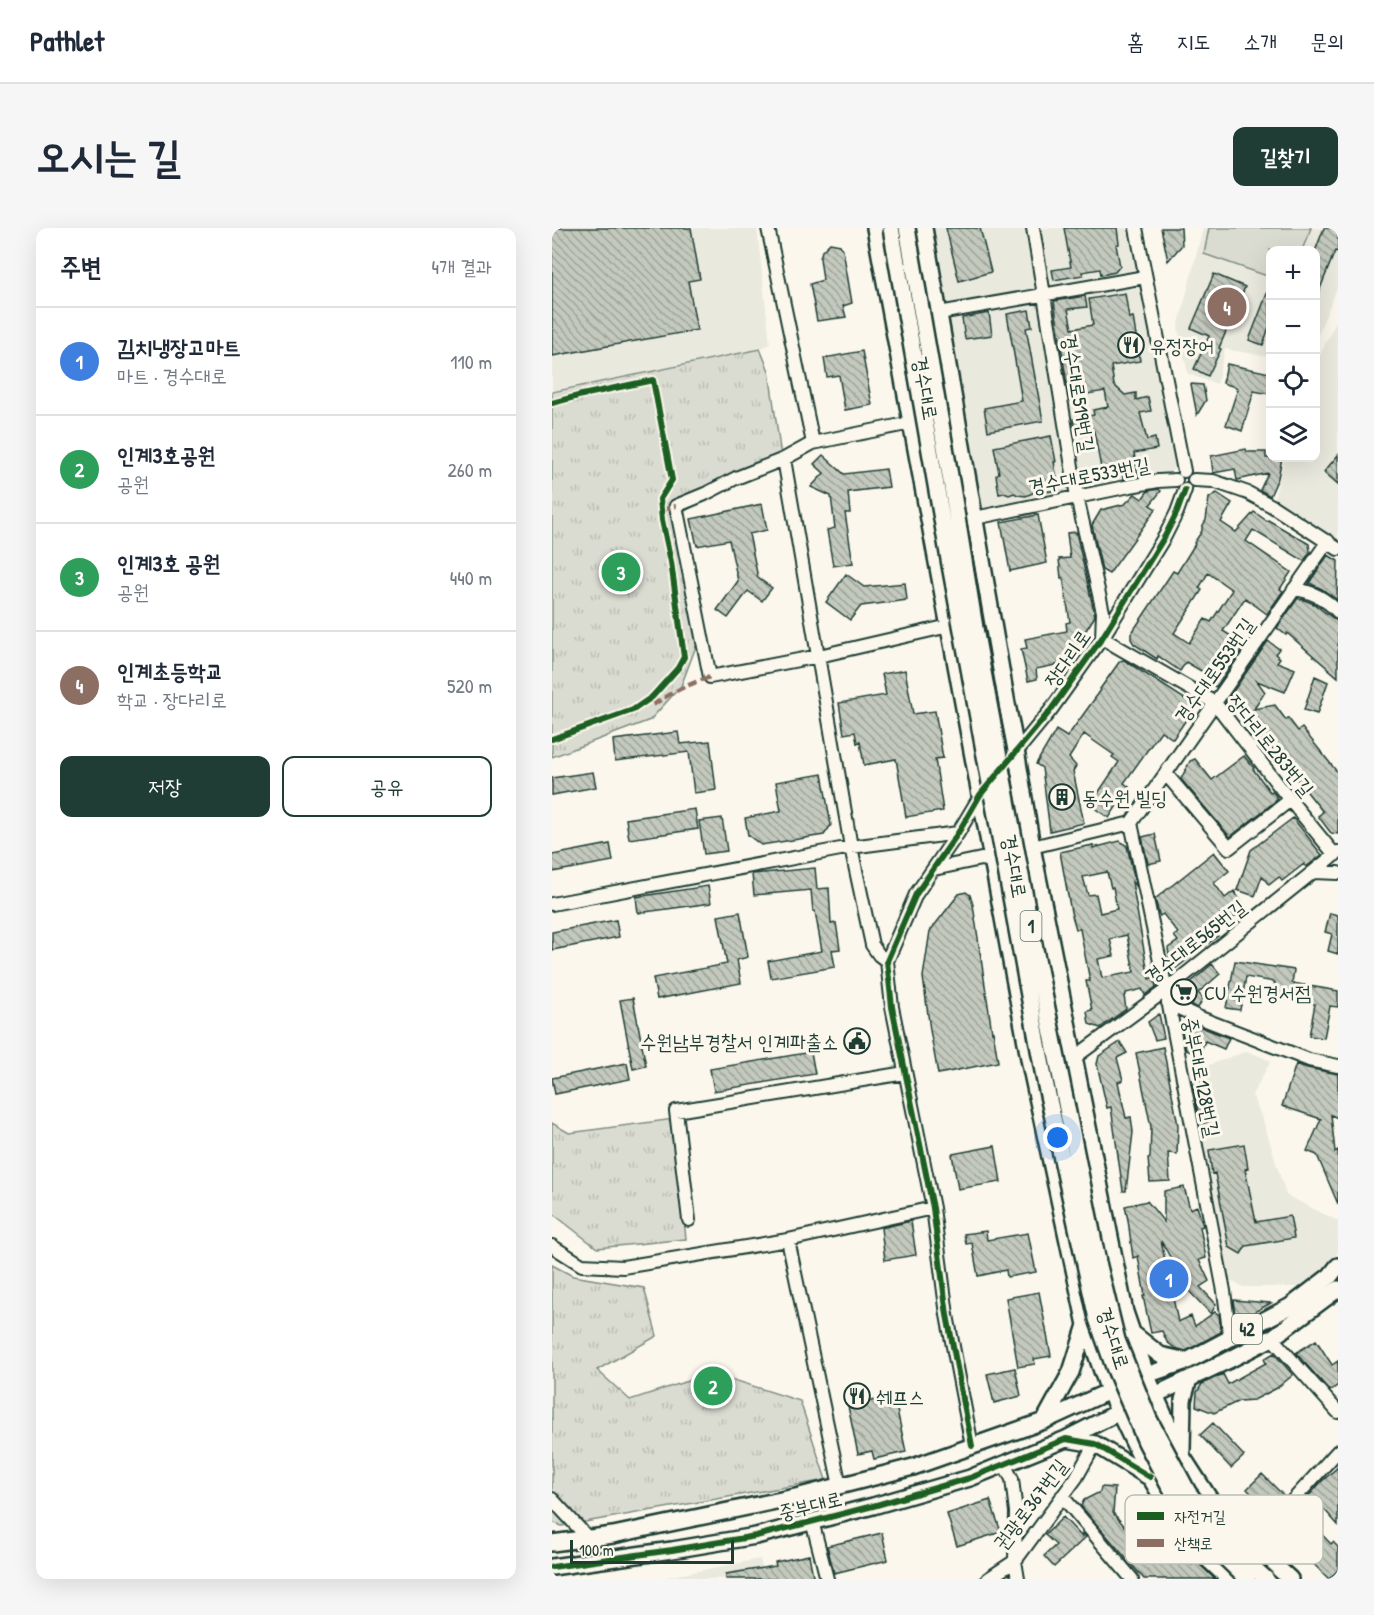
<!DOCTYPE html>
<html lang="ko">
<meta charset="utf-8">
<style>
:root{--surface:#fff;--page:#f6f6f7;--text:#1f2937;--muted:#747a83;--line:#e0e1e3;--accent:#1f3d34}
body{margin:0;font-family:"Patrick Hand","Poor Story",sans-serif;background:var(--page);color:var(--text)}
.controls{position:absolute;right:18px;top:18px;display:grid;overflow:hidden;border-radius:12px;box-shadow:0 6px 24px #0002}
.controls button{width:54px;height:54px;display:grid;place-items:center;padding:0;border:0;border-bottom:2px solid var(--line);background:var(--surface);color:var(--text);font:30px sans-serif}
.scale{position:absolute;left:18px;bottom:15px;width:164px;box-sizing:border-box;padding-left:6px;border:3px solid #1f3d34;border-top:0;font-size:16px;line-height:21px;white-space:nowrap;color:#1f3d34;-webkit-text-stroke:4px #fbf7ec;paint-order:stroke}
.you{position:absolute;left:506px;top:910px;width:21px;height:21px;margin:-15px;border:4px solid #fff;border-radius:50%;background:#1a73e8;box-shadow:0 0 0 9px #1a73e833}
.badge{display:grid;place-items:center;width:39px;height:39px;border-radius:50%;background:var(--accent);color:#fff;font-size:20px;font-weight:700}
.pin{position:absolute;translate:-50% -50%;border:3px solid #fff;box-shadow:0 2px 6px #0006}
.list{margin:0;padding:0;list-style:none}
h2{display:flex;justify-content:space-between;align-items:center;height:78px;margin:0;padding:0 24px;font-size:26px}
h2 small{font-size:20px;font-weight:400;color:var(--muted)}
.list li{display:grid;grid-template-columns:39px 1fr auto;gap:18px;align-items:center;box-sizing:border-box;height:108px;padding:0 24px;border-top:2px solid var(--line)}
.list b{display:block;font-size:22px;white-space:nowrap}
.list p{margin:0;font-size:20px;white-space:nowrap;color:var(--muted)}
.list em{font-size:20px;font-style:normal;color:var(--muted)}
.actions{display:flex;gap:12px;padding:18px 24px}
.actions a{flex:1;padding:14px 0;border:2px solid var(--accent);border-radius:12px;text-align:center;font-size:21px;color:var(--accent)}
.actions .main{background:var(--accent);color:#fff}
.icon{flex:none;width:33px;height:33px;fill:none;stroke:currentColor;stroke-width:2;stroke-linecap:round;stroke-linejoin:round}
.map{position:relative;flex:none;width:786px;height:1351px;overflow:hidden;border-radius:12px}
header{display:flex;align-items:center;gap:36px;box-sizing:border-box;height:84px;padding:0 30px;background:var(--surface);border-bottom:2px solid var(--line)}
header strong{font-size:28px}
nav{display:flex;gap:33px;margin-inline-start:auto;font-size:21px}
.intro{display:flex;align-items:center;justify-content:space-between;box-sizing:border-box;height:144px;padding:0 36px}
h1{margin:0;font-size:42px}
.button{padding:15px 27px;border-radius:12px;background:var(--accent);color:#fff;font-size:21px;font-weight:700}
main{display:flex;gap:36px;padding:0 36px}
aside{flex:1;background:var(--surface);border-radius:12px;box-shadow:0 6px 24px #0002}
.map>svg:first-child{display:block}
</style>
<header>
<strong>Pathlet</strong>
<nav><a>홈</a><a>지도</a><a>소개</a><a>문의</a></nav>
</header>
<div class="intro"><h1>오시는 길</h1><a class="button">길찾기</a></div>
<main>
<aside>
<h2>주변<small>4개 결과</small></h2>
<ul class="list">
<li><span class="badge" style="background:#3f7fe0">1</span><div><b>김치냉장고마트</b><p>마트 · 경수대로</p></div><em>110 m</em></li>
<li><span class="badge" style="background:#2e9e5b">2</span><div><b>인계3호공원</b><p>공원</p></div><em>260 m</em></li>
<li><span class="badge" style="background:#2e9e5b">3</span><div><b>인계3호 공원</b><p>공원</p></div><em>440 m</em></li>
<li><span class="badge" style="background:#8d6e63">4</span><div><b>인계초등학교</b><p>학교 · 장다리로</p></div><em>520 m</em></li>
</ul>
<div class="actions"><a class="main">저장</a><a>공유</a></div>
</aside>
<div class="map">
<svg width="786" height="1351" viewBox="0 0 786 1351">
<defs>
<pattern id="park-tufts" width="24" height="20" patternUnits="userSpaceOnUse" patternTransform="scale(1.5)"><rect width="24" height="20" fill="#dbdcd1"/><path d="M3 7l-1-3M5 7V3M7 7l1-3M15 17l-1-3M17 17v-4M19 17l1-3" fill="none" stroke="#bcbeb4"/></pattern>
<pattern id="building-back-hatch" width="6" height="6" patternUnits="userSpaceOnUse" patternTransform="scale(1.5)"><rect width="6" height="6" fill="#c4c9be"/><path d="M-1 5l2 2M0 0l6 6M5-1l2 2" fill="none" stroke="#9fa49b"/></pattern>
</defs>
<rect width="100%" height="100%" fill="#fbf7ec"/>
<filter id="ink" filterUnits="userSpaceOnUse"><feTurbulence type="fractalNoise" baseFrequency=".0167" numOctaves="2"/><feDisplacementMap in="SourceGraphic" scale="12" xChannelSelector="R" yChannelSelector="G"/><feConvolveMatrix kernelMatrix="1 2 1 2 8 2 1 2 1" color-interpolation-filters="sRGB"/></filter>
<g filter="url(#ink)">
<path fill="#eae9de" d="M0 0H205L218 116 208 121 0 163Z
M373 0H579L625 238 615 247 429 284Z
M651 0H786V58L764 111V22H718V129L673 121 665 156 636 146 626 100Z
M786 89V321L720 278 733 230H764V136Z
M695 823 719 833 700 867 711 892 734 967 786 993V1023L783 1031 748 1059H691L675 1051 635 845Z
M208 1331 213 1351H105Z"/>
<path fill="#dbdcd1" stroke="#7d8c82" stroke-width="1.5" d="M657 0H759L750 22H718V49L652 26Z"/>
<path fill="url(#park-tufts)" stroke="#7d8c82" stroke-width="1.5" d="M208 121 217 143 229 228 126 287 151 400 129 458 98 492 0 529V164Z
M122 891 134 1011 45 1020 0 985V895L17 905Z
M0 1037 21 1048 92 1060 105 1108 45 1142 78 1172 160 1145 248 1173 274 1252 10 1298 0 1294Z"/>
<path fill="url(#building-back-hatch)" stroke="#1f3d34" stroke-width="1.5" fill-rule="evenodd" d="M0 0H139L148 51 136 53 145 102 0 128Z
M394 0H428L439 44 407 53Z
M512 0H565L567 16 564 17 568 38 563 44 549 47 548 41 530 44 531 47 502 52 500 42 519 39Z
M609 0H629L630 17 616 33Z
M772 0H786V24L783 23 764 71V21Z
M278 15 288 17 291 22 300 75 291 78 294 89 265 93 258 56 271 52 268 30 270 23Z
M662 46 693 59 667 120 669 121 656 148 642 141 657 108 639 100Z
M718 58V96L711 117 697 112Z
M573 65 577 90 581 89 588 133 559 138 562 157 573 167 584 165V172L596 169 599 183 588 185 595 212 603 210 605 221 582 225 586 248 571 251 569 237 549 240 542 203 524 206 521 191 542 187 541 182 556 179 553 163 517 169 502 73 533 68 535 79 516 81 520 101 541 97 537 71Z
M477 82 480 99 474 100 491 193 436 203 432 180 470 173 455 86Z
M437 85 440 107 413 111 410 90Z
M310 123 320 177 293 182 287 147 275 149 272 130Z
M675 136 718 145V166L702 163 690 203 674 197 686 160 671 155Z
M639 156 651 157 654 172 645 187Z
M499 208 504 234H502L507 262 486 265 485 263 474 268 466 267 462 265 457 267 452 265 447 266 444 247 447 245 442 219Z
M694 221 695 224H714V230H730L726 250 718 268 708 262 716 245 685 252 683 241 661 245 659 228Z
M271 227 292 246 334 241 337 259 296 264 298 285H293L301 335 281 338 275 302 283 300 279 268 259 259 272 245 262 236Z
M786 227V256L772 244Z
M606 261 609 263 598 277 604 281 557 346 550 342 540 297 549 282 573 276 583 266 590 271 596 263Z
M665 265 680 275 669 294 684 304 702 284 715 293 716 292 757 316 758 324 752 333 701 302 694 313 739 344 728 361 731 363 715 386 693 370 671 403 693 417 664 459 660 457 663 451 634 434 628 443 606 428 605 431 582 416 579 411V406L621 343 625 345 643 316 642 315 650 303V299L654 292 657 270ZM656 345 680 362 659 394 653 391 637 415 622 405 650 362 647 360Z
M210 276 215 302 197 306 206 350 220 360 210 373 196 363 176 390 165 382 186 353 177 312 145 318 139 291Z
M486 287 495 335 458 343 449 294Z
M524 304 543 388 513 435 484 441 485 451 476 453 469 421 475 420 473 411 515 403 514 395 518 394 511 350H509L507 331 518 330 515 305Z
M776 327 786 333 785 372 770 361 757 355Z
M294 346 312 359 353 355 355 372 309 378 298 392 274 374Z
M746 370 749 372 750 371 762 376 786 394V449L735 405 734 407 725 400Z
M716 413 727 421 723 426 728 430 725 434 743 441 733 464 705 453 713 464 702 481 723 477 734 492 736 490 746 503 750 500 786 545V606L779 605 766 588 771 584 720 520 715 524 683 481 679 482 673 475Z
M572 432 639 475 642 480 621 511 609 503 572 555 577 559 557 590 538 577 567 534 560 529 562 527 532 506 517 530 524 538 521 543 532 595 498 603 490 540 484 536 504 502 515 509 549 462 548 461 568 433Z
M353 442 361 486 383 483 391 530 383 531 391 583 354 589 344 531 312 537 308 514 305 515 303 504 292 506 287 475 334 467 330 446Z
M763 448 776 454 765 486 752 482Z
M126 504 128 516 158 513 164 562 142 565 137 524 63 533 61 512Z
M692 528 702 540 701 541 719 565 720 563 726 571 678 609 629 551 638 533 643 531 660 552Z
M41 544 44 559 0 567V550Z
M270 546 279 597 272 607 209 617 196 607 193 590 229 583 224 554Z
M143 581 146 601 77 611 74 591Z
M170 590 175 623 152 626 147 593Z
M741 590 770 627 754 639 752 636 730 653 727 649 717 657 710 648 703 668 685 662 699 622Z
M603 606 609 633 596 636 590 609Z
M568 613 575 618 584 658 580 654 597 751 602 749 604 759 593 767 590 761 574 765V767L572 768 574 781 548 800 537 796 535 783 540 782 534 753H538L528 701H524L519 684 508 624 541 617V620ZM555 644 559 660 561 659 565 681 548 685 544 666 536 667 531 649ZM575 707 582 744 550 750 546 731 562 728 558 711Z
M58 616 61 633 0 644V627Z
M662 624 677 643 662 655 673 670 682 663 694 680 662 704 666 708 623 741 618 735 616 720 626 713 622 708 626 705 611 686 608 688 607 686 603 671Z
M263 640 265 661 277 660 279 696 284 695 288 721 280 722 283 739 219 750 216 733 270 723 263 683H261L259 662 202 667 200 646Z
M156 658 159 675 86 685 84 669Z
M414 664 418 667 421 677 440 804 441 803 446 834 386 846 378 802 371 749 378 703 407 666Z
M188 684 196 729 185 732 189 755 105 771 101 750 175 736 166 688Z
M778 685 786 687V726L776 723 780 706 773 704Z
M64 692 67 709 0 722V704Z
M683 733 742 742 740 755 786 763V779L778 778 772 810 757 808 763 776 720 768 723 754 694 749 688 782 674 780Z
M660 736 668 746 646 765 651 770 646 780 626 770 624 767Z
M81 770 94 838 81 841 68 772Z
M607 786 612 810 603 812 596 794Z
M636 794 677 810 672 821 653 813 647 827 634 822 629 799Z
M568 814 575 825 565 830 571 852 566 854 574 890 579 889 581 904 574 963H571L559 879 555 880 545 836 547 828Z
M611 819 626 897 625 926 616 925 618 953 598 954 596 930H598L599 899 584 825Z
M259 824 263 846 162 863 158 841Z
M75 835 78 851 3 866 0 850Z
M744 836 755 840 786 846V890L779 887 783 924 786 922V976L765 927 755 923 769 891 730 878Z
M650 850 656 894 648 896 640 852Z
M692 916 696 940 693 941 704 994 738 988 742 1010 694 1018 689 1026 677 1019 663 945 660 946 657 922Z
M443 918 449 954 406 961 400 926Z
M632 959 638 981 645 978 651 998 648 999 654 1030 647 1032 657 1053 648 1059 664 1076 659 1086 638 1064 609 1013 626 1094 639 1088 643 1098 663 1084 667 1087 669 1104 634 1123 623 1120 615 1114 610 1103 599 1105 591 1068H593L586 1028 581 1030 576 992 573 978 595 973 612 994V963Z
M359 993 364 1027 333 1032 329 1000Z
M434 1003 435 1012 476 1005 484 1044 455 1049 454 1042 426 1048 420 1015 414 1016 412 1006Z
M487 1064 499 1128 482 1131 483 1136 466 1139 454 1070Z
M681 1072 719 1075 684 1094Z
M764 1112 780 1137 786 1133V1157L778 1163 744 1125Z
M722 1125 741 1147 725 1160 702 1172 687 1173 662 1185 644 1178 645 1164 650 1156 671 1146 676 1156 714 1135 712 1131Z
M463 1140 469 1168 442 1175 435 1146Z
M342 1168 354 1224 322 1231 320 1223 306 1226 296 1178Z
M661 1195 692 1228 679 1240 648 1207Z
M786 1239V1297L771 1280 769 1283 756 1269 769 1254Z
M710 1246 733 1269 718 1285 695 1261Z
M549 1259 563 1260 561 1285 585 1312 601 1297 616 1313 614 1315 633 1335 635 1333 640 1337 644 1333 663 1351H592L529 1278 532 1272 548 1264Z
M438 1272 449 1304 405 1318 395 1286Z
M747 1283 779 1316 781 1314 786 1319V1342L777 1351 740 1315 738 1317 726 1307Z
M511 1289 530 1309V1305L534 1309 502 1339 492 1328 504 1317 493 1307Z
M330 1305 336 1332 282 1345 275 1318Z
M257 1327 261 1348 244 1351H174V1346L224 1338 223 1334Z"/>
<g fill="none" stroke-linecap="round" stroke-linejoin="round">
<g stroke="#1f3d34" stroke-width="16">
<path id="minor" d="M216 0 261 215 359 195
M481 0 525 269 551 384 550 410 663 475 738 572 783 627
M584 0 632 243
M387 85 593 49
M261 215 232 231 299 619 320 717 327 727 335 733
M232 231 184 250 153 266 124 278 158 449 267 428 397 398
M642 252 661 253 696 265 720 278 786 321
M423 290 578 258 606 253 624 252
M742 361C760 363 774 371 786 384
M447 545 498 483 550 410 613 308 625 284 633 262
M614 546 677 620 738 572
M579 595 614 762 672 1063 678 1111
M480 619 579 595 776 313
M382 641 429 631 436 632 441 637
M762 644 786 645
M0 676 299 619 406 605
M616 775 646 789 757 832 786 838
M522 830 614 762 786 624
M137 992 124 883 353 845
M236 1012 288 1258
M0 1018 30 1037 71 1039 236 1012 381 980
M720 1110 786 1184
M420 1218 395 1087 381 980 340 779 335 733 364 666 406 605 430 565
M452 1236 460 1251 464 1284 463 1333 466 1351
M510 1268 580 1351
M0 1271 36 1310
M260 1293 275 1351
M700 1317 786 1223
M436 1351 463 1333 524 1250 543 1216"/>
</g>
<g stroke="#1f3d34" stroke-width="20">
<path id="major" d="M323 0 478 836 534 1097 557 1163 598 1249 635 1312 677 1351
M372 0 455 476 464 522 480 619 573 1084 594 1146 630 1228 668 1287 738 1351
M580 1105 608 1127 635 1133
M586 1150 635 1133 739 1078 778 1048 786 1038
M492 1193 519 1144 534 1097
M514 1211 543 1216 597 1249
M630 1222 631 1172 637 1151
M0 1315 61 1307 248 1268 361 1239 492 1193 564 1160
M0 1339 120 1322 204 1308 321 1278 418 1250 514 1211 567 1184 675 1133 720 1110 786 1061"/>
</g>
<use href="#minor" stroke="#fbf7ec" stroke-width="12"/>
<use href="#major" stroke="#fbf7ec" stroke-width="15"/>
<g stroke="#1f3d34" stroke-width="20" stroke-linecap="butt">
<path id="major-bridge" d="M339 0 398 337 492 849 545 1091 562 1139 594 1214 616 1256 638 1291 660 1317 695 1351
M355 0 400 259 424 406 478 696 546 1034 565 1112 597 1191 636 1264 675 1316 714 1351"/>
</g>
<use href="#major-bridge" stroke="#fbf7ec" stroke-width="15"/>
<path stroke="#8d6e63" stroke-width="4.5" stroke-dasharray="9 4.5" stroke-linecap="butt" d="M109 282 124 278
M101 477C119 464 137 456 158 449"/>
<g stroke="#fbf7ec" stroke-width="10">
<path id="cycleway" d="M0 175 30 167 101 152 120 252 108 271 110 292 119 334 132 429 126 440 100 469 81 482 0 511
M420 1218 395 1087 381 980 340 779 335 733 364 666 406 605 428 567 498 483 550 410 613 308 625 284 633 262
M0 1339 120 1322 204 1308 321 1278 418 1250 514 1211 543 1216 598 1249"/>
</g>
<use href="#cycleway" stroke="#1b5e20" stroke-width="6"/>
</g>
</g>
<defs>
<g id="restaurant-ring" transform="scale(1.35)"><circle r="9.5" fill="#fbf7ec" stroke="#1f3d34" stroke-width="1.5"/><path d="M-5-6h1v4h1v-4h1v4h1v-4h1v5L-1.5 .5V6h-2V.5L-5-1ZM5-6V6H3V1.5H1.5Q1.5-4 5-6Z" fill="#1f3d34"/></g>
<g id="building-ring" transform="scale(1.35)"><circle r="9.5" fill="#fbf7ec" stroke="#1f3d34" stroke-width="1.5"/><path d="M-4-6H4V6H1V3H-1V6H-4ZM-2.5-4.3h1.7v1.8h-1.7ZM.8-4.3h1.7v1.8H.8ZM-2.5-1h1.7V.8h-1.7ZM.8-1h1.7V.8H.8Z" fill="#1f3d34"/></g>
<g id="supermarket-ring" transform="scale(1.35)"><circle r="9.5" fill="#fbf7ec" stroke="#1f3d34" stroke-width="1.5"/><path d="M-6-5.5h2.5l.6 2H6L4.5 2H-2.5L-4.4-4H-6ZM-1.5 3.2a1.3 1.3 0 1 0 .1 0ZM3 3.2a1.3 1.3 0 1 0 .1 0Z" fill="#1f3d34"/></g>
<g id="civic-ring" transform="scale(1.35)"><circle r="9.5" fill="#fbf7ec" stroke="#1f3d34" stroke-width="1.5"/><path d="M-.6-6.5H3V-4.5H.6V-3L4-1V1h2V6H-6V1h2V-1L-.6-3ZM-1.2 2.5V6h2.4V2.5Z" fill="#1f3d34"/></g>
</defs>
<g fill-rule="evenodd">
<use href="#restaurant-ring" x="579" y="117"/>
<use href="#building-ring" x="510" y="569"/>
<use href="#supermarket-ring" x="632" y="764"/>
<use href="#civic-ring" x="305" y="813"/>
<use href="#restaurant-ring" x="305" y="1168"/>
</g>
<g text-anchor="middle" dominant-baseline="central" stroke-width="6" stroke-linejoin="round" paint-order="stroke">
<g fill="#fbf7ec" stroke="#61756b" stroke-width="1.5">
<rect x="468.5" y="683" width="21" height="30" rx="4.5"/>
<rect x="680" y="1086" width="30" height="30" rx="4.5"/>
</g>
<g font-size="18" font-weight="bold" fill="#1f3d34">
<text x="479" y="698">1</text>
<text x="695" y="1101">42</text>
</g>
<g font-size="20" fill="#1f3d34" stroke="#fbf7ec" text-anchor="start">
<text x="598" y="117">유정장어</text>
<text x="530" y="569">동수원 빌딩</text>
<text x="652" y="764">CU 수원경서점</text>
<text x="286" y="813" text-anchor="end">수원남부경찰서 인계파출소</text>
<text x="324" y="1168">쉐프스</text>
</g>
<g font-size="20" fill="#1f3d34" stroke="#fbf7ec">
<text transform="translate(374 160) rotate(80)">경수대로</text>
<text transform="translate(527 165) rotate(81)">경수대로519번길</text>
<text transform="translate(537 247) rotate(-11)">경수대로533번길</text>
<text transform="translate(515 430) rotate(-55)">장다리로</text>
<text transform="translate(662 442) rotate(-55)">경수대로553번길</text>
<text transform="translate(719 517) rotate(51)">장다리로283번길</text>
<text transform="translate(463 638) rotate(80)">경수대로</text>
<text transform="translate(643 713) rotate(-38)">경수대로565번길</text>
<text transform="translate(650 849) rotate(79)">중부대로128번길</text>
<text transform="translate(562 1110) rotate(72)">경수대로</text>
<text transform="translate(478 1276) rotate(-53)">권광로367번길</text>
<text transform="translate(258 1277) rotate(-14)">중부대로</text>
</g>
</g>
<rect x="573" y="1267" width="198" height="69" rx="9" fill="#fbf7ec" stroke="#b9bfb5" stroke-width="1.5"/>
<rect x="585" y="1284" width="27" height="8" fill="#1b5e20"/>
<rect x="585" y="1311" width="27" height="8" fill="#8d6e63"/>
<g font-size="16" fill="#1f3d34">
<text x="622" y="1294">자전거길</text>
<text x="622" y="1321">산책로</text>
</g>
</svg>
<div class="controls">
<button>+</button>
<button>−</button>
<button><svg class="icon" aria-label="locate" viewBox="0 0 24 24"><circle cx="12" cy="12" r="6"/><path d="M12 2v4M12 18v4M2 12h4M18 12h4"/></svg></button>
<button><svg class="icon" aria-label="layers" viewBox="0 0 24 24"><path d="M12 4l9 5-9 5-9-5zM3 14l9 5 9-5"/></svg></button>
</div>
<div class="scale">100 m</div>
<div class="you"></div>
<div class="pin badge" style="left:617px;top:1051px;background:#3f7fe0">1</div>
<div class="pin badge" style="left:161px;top:1158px;background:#2e9e5b">2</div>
<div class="pin badge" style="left:69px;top:344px;background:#2e9e5b">3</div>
<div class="pin badge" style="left:675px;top:79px;background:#8d6e63">4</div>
</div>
</main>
